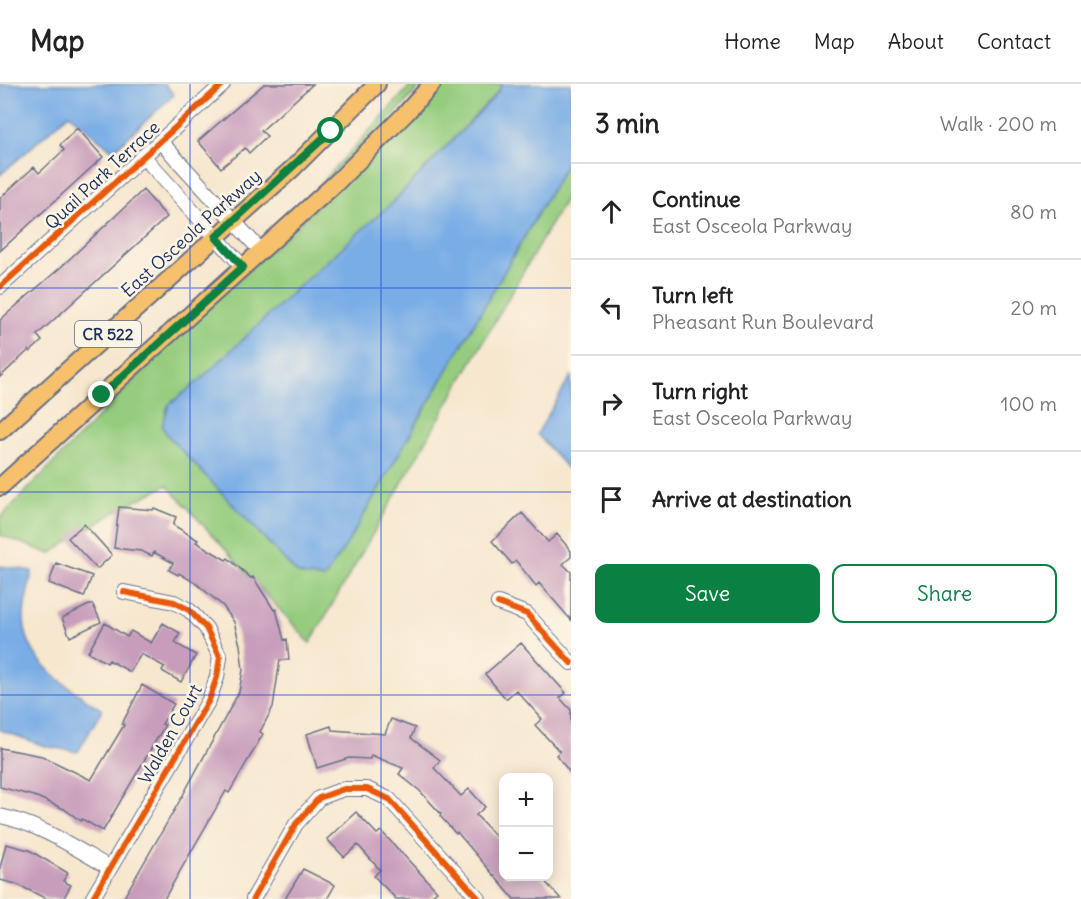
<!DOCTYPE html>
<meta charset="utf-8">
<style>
:root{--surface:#fff;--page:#f2f2f2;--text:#222;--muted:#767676;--line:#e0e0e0;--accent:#0b8043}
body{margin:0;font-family:Delius,sans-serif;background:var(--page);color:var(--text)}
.controls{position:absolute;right:18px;bottom:18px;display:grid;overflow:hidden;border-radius:12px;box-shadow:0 3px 15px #0003}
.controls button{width:54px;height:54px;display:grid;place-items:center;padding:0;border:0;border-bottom:2px solid var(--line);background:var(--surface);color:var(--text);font:30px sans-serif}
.stop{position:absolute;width:18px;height:18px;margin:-14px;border:4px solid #0b8043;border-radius:50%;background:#fff}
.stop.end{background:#0b8043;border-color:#fff;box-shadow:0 2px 6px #0008}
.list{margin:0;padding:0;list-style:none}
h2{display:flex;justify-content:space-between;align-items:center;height:78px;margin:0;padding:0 24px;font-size:26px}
h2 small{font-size:20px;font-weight:400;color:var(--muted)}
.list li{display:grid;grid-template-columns:39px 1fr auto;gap:18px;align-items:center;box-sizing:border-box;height:96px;padding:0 24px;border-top:2px solid var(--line)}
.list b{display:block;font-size:22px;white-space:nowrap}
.list p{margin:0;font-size:20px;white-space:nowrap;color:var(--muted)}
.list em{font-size:20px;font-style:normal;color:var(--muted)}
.actions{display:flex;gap:12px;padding:18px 24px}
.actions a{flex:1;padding:14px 0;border:2px solid var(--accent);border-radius:12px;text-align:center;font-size:21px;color:var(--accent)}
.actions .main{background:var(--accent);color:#fff}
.icon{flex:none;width:33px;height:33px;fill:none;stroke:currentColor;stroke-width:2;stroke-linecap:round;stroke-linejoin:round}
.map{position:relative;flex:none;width:571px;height:815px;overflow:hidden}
header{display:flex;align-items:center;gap:36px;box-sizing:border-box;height:84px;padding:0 30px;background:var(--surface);border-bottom:2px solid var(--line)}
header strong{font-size:28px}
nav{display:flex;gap:33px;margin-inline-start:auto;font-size:21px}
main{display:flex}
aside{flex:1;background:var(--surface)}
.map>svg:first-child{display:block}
</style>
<header>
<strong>Map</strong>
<nav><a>Home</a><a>Map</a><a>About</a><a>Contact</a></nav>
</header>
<main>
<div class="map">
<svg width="571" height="815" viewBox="0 0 571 815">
<rect width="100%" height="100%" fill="#fcf5e5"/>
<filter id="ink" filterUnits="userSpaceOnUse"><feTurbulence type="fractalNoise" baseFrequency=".0167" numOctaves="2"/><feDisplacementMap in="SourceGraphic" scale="12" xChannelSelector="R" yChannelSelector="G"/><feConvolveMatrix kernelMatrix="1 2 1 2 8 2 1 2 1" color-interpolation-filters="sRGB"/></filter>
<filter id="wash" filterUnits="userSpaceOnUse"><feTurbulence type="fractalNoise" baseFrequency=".008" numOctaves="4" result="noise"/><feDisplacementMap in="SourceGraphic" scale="24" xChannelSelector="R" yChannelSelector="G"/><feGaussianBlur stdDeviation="1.35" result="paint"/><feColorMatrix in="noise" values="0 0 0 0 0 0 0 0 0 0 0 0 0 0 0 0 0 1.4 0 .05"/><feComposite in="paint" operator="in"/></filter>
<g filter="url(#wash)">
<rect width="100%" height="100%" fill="#f7e7cf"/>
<path fill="#95cc7e" stroke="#587e6e" stroke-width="1.5" d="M412 0H422L401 24 305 117Z
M442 0H503L494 12 393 118 297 204 200 296 168 321 162 343 170 354 298 490 348 458 571 72V105L310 559 167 401 118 426 50 470 0 451V434L170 259 412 34Z"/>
<path fill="#79ade6" stroke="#4a6ea2" stroke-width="1.5" d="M0 0H165L174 11 113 67 69 30 0 91Z
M503 0H571V72L348 458 324 495 298 490 170 354 162 343 169 321 200 296 297 204 393 118 494 13Z
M571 292V389L537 350Z
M0 482 32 487C30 502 24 518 24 533 24 579 69 603 102 626L78 668 44 662 0 646Z"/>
<g id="blocks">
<path fill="#c79dbb" d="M264 0H313L261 47 267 52 249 69 245 64 221 84 198 57Z
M77 44 103 73 0 167V114L34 83 39 89 64 66 60 61Z
M143 106 167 133 37 251 42 257 30 268 29 266 0 293V236L61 183Z
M119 423 153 426 154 424 176 433 173 441 198 456 196 458 226 476 228 474 251 494 253 493 274 526 276 525 284 556 287 555 289 576H280L273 623 260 648 263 650 229 709 226 707 164 815H123L183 711 239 608 243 586 240 561 234 538 223 522 197 500 179 489 178 491 169 486 173 479 154 468 152 472 141 467 114 464Z
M522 429 548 458 557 450 571 467V473L563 480 571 488V536L539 499 536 502 516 477 512 480 492 457Z
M84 440 112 471 97 485 68 454Z
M56 479 92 492 84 513 49 499Z
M89 521H93L101 538 70 553 62 534Z
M105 539 127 553 131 547 151 559 163 539 180 549 175 559 196 571 181 598 162 587 165 583 141 570 130 588 109 576 107 579 88 568Z
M521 559 566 609 560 614 571 626V690L556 671 560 668 535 641 542 635 516 606 506 615 485 590Z
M142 601 174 620 162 640 165 641 103 747 82 735 81 737 64 725 37 713 0 703V664L42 672 91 696 124 641 122 640Z
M391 635 415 644 411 654 440 676 434 684 461 712 469 705 485 723 476 731 504 761V792H540L561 815H514L457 748 456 750 440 732 441 730 420 707 399 690 403 684 371 671 370 675 349 674 317 684 307 650 331 642 332 646 385 650Z
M356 728 377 750 381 747 437 807 428 815H396L374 792 380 786 358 761 344 773 327 755Z
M6 760 29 766 68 789 63 797 71 801 63 815H47L16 800 0 796V784Z
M303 785 335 801 327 815H285Z"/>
</g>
</g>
<g filter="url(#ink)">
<use href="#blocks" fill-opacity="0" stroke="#686f86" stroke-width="1.5"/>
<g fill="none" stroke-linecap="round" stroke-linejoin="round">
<g stroke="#686f86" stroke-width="16">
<path id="minor" d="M160 57 261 167
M143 72 243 183
M0 203 223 0
M498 519 527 530 571 579
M0 732C40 740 75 764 110 784
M92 815 209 616 217 593 220 573 206 544 189 526 174 518 124 508
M253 815 296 740 319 714 344 705H367L389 715 479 815"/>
</g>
<g stroke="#686f86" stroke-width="20">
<path id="major" d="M0 347 293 84 377 0
M0 403 337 98 406 29 432 0"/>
</g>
<use href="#minor" stroke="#fff" stroke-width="14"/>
<use href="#major" stroke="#f7c06c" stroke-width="16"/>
<g stroke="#fcf5e5" stroke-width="10">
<path id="cycleway" d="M0 203 223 0
M498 519 527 530 571 579
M92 815 209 616 217 593 220 573 206 544 189 526 174 518 124 508
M253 815 296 740 319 714 344 705H367L389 715 479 815"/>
</g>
<use href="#cycleway" stroke="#e8590c" stroke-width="6"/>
</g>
</g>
<g fill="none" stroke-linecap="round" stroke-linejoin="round" filter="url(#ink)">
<path stroke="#0b8043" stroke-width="8" d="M102 311 243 183 216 153 331 47"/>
</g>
<path fill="none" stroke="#1d4ed8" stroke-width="1.5" stroke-opacity="0.55" d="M190 0V815M381 0V815M0 204H571M0 408H571M0 611H571"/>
<g text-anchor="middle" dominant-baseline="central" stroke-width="5" stroke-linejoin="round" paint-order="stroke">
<rect fill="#fcf5e5" stroke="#5e6a86" stroke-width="1.5" x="75" y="237" width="66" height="26" rx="4.5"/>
<g font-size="16" font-weight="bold" fill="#1b2f5e">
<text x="108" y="250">CR 522</text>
</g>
<g font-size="18" fill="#1b2f5e" stroke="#fcf5e5">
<text transform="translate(102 91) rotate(-43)">Quail Park Terrace</text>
<text transform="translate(191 149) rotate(-42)">East Osceola Parkway</text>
<text transform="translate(170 650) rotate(-61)">Walden Court</text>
</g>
</g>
</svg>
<div class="controls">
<button>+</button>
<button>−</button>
</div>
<div class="stop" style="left:331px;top:47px"></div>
<div class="stop end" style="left:102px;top:311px"></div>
</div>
<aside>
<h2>3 min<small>Walk · 200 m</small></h2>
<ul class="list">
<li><svg class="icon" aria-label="ahead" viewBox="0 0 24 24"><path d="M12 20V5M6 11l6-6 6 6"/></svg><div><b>Continue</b><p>East Osceola Parkway</p></div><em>80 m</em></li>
<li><svg class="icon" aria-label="left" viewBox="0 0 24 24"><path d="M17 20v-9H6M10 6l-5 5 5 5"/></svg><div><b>Turn left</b><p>Pheasant Run Boulevard</p></div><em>20 m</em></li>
<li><svg class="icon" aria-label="right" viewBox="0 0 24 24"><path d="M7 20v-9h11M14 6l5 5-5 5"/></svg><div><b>Turn right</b><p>East Osceola Parkway</p></div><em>100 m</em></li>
<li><svg class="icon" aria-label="arrive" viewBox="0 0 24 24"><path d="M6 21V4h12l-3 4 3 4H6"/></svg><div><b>Arrive at destination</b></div></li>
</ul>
<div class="actions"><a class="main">Save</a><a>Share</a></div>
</aside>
</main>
